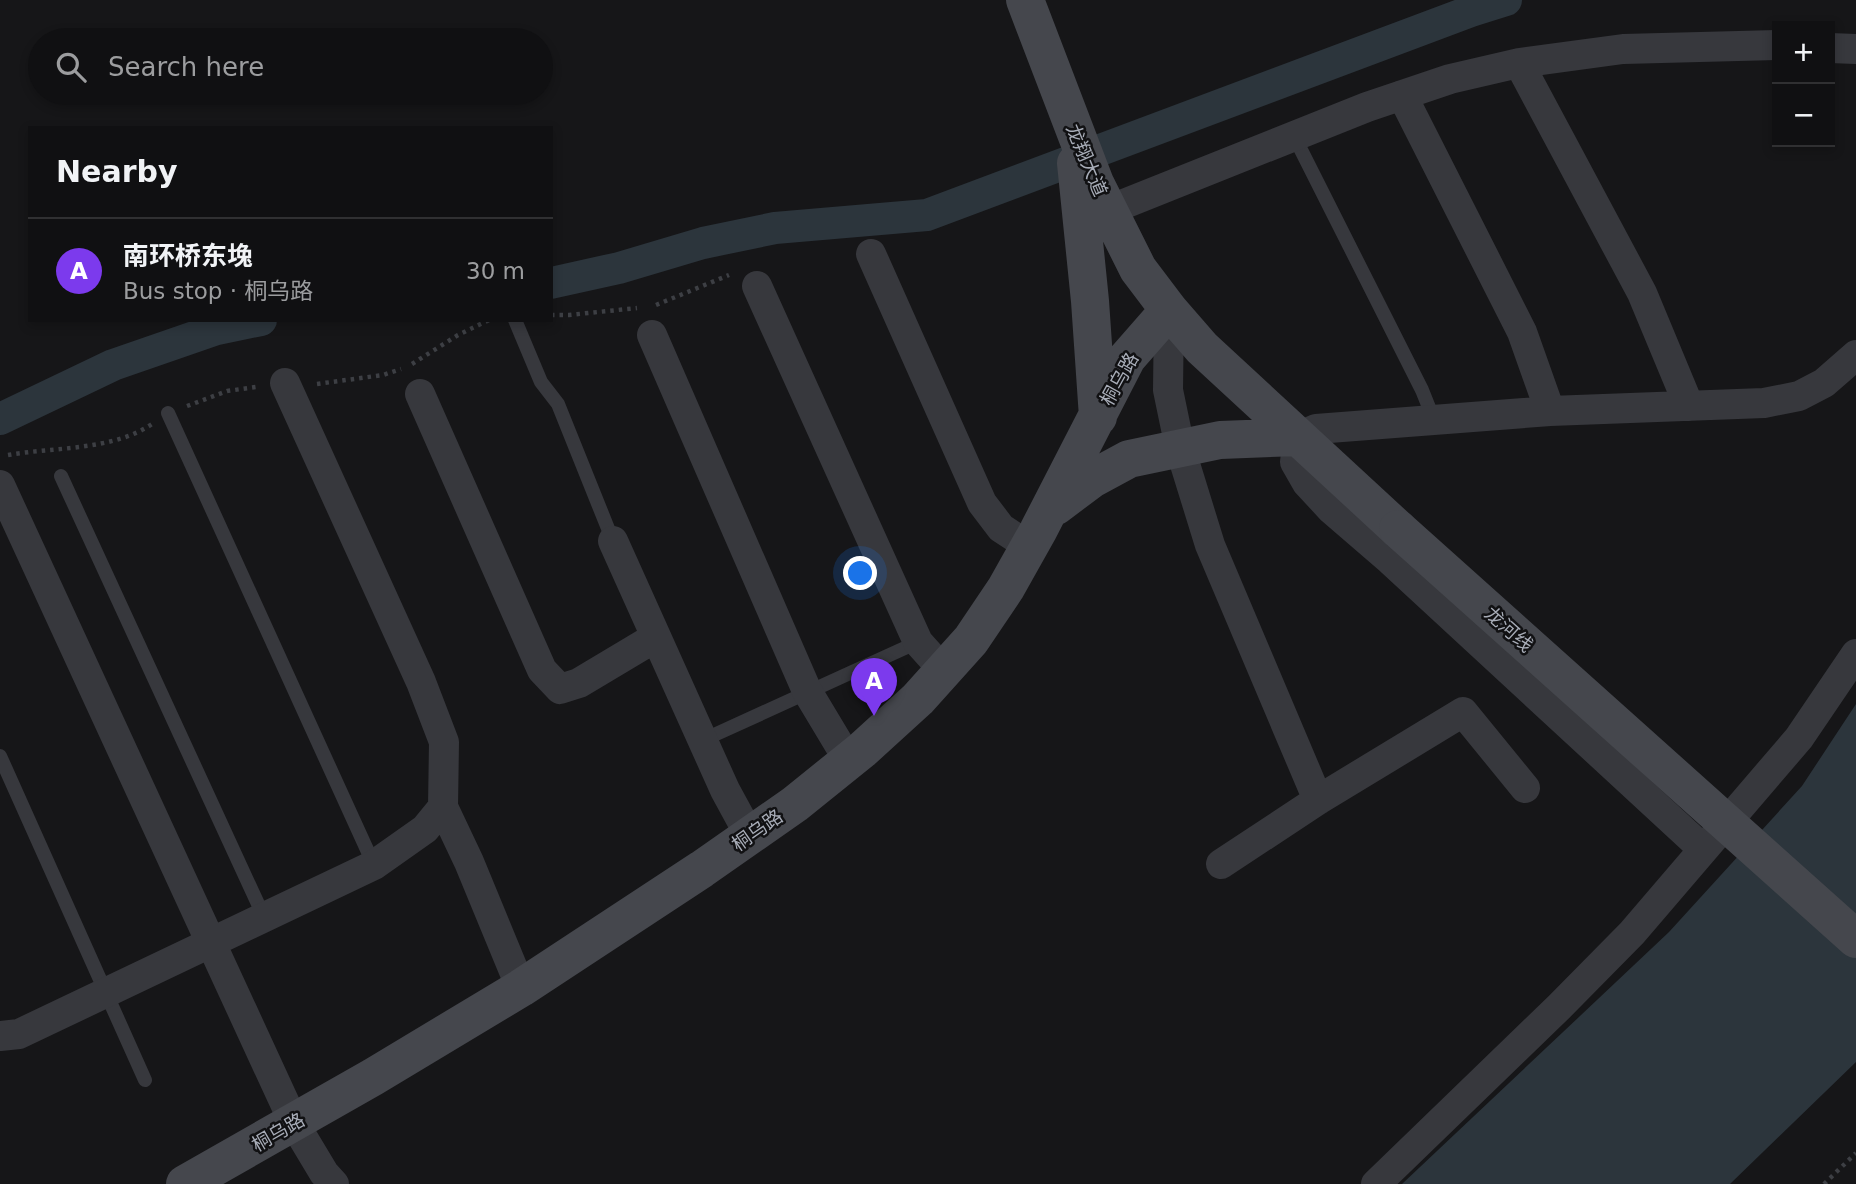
<!DOCTYPE html>
<meta charset="utf-8">
<style>
:root{--surface:#101012;--page:#1e1e20;--text:#f1f3f6;--muted:#9c9d9f;--line:#303032;--accent:#7c3aed}
body{margin:0;font-family:"DejaVu Sans","Noto Sans SC",sans-serif;background:var(--page);color:var(--text)}
.controls{position:absolute;right:21px;top:21px;display:grid;overflow:hidden;border-radius:0px;box-shadow:0 4px 10px #0003}
.controls button{width:63px;height:63px;display:grid;place-items:center;padding:0;border:0;border-bottom:2px solid var(--line);background:var(--surface);color:var(--text);font:35px sans-serif}
.you{position:absolute;left:861px;top:574px;width:24px;height:24px;margin:-18px;border:5px solid #fff;border-radius:50%;background:#1a73e8;box-shadow:0 0 0 10px #1a73e833}
.badge{display:grid;place-items:center;width:46px;height:46px;border-radius:50%;background:var(--accent);color:#fff;font-size:23px;font-weight:700}
.pin{position:absolute;translate:-50% -58px;filter:drop-shadow(0 2px 4px #0008)}
.pin::after{content:'';position:absolute;top:37px;width:24px;height:21px;background:inherit;clip-path:polygon(0 0,100% 0,50% 100%)}
.list{margin:0;padding:0;list-style:none}
h2{display:flex;justify-content:space-between;align-items:center;height:91px;margin:0;padding:0 28px;font-size:30px}
h2 small{font-size:23px;font-weight:400;color:var(--muted)}
.list li{display:grid;grid-template-columns:46px 1fr auto;gap:21px;align-items:center;box-sizing:border-box;height:105px;padding:0 28px;border-top:2px solid var(--line)}
.list b{display:block;font-size:26px;white-space:nowrap}
.list p{margin:0;font-size:23px;white-space:nowrap;color:var(--muted)}
.list em{font-size:23px;font-style:normal;color:var(--muted)}
.icon{flex:none;width:38px;height:38px;fill:none;stroke:currentColor;stroke-width:2;stroke-linecap:round;stroke-linejoin:round}
.map{position:relative;flex:none;width:1856px;height:1184px;overflow:hidden}
.search{position:absolute;background:var(--surface);box-shadow:0 4px 10px #0003;left:28px;top:28px;width:525px;height:77px;display:flex;align-items:center;gap:18px;box-sizing:border-box;padding:0 24px;border-radius:38px;color:var(--muted);font-size:26px}
.panel{position:absolute;background:var(--surface);box-shadow:0 4px 10px #0003;left:28px;top:126px;width:525px;height:196px;border-radius:0px}
.map>svg:first-child{display:block}
</style>
<div class="map">
<svg width="1856" height="1184" viewBox="0 0 1856 1184">
<rect width="100%" height="100%" fill="#161618"/>
<path fill="#2c353c" d="M1856 704V1062L1730 1184H1402L1669 932 1802 786Z"/>
<g fill="none" stroke-linecap="round" stroke-linejoin="round">
<path stroke="#2c353c" stroke-width="32" d="M551 283 619 268 703 243 775 228 927 215 1471 11 1506 0
M0 419 113 365 217 329 261 320"/>
<path stroke="#3d3f44" stroke-width="4.5" stroke-dasharray="3.5 5" stroke-linecap="butt" d="M656 305 729 275
M551 315H569L637 308
M412 364 458 335 489 320
M317 384 383 375 401 369
M187 406 227 391 256 387
M8 455C53 447 112 451 152 424
M1824 1184 1856 1153"/>
<path stroke="#37383d" stroke-width="14" d="M1294 136 1422 390 1434 420
M515 320 541 382 558 404 613 541
M168 413 374 865
M61 476 264 917
M703 740 918 642
M0 756 145 1080"/>
<path stroke="#37383d" stroke-width="30" d="M1830 48 1856 49
M1519 63 1642 293 1689 406
M1402 95 1522 332 1550 411
M1109 210 1367 107 1450 79 1519 63 1623 49 1777 45
M871 254 982 503 1001 528 1030 547
M757 286 918 642 944 671
M1169 310 1168 390 1180 448 1210 545 1318 800
M652 335 807 691 849 761
M420 394 542 670 560 689 579 683 656 637
M0 485 294 1123 324 1173 334 1184
M613 541 725 790 750 836
M443 807 469 862 521 988
M1703 849 1390 560 1332 510 1307 483 1295 462 1298 437 1316 429 1550 411 1764 403 1799 396 1824 383 1856 355
M1221 864 1318 800 1463 712 1525 788
M0 1036 19 1034 374 865 425 829 443 807 444 742 421 682 285 383
M1376 1184 1559 1007 1632 933 1799 738 1856 654"/>
<path stroke="#45474d" stroke-width="38" d="M1025 0 1095 183 1138 269 1169 310 1202 348 1398 529
M1076 163 1090 301 1098 417
M1056 506 1092 479 1129 459 1220 440 1298 437
M185 1184 373 1077 521 988 702 869 795 804 862 750 918 699 971 640 1006 588 1038 531 1127 358 1169 310"/>
<path stroke="#45474d" stroke-width="38" d="M1398 529 1856 939"/>
</g>
<g text-anchor="middle" dominant-baseline="central" stroke-width="5" stroke-linejoin="round" paint-order="stroke">
<g font-size="19" fill="#a8adb8" stroke="#111113">
<text transform="translate(1087 160) rotate(67)">龙翔大道</text>
<text transform="translate(1119 379) rotate(-61)">桐乌路</text>
<text transform="translate(1509 629) rotate(42)">龙河线</text>
<text transform="translate(757 830) rotate(-35)">桐乌路</text>
<text transform="translate(278 1132) rotate(-30)">桐乌路</text>
</g>
</g>
</svg>
<div class="controls">
<button>+</button>
<button>−</button>
</div>
<div class="you"></div>
<div class="pin badge" style="left:874px;top:716px">A</div>
<div class="search"><svg class="icon" aria-label="search" viewBox="0 0 24 24"><circle cx="10" cy="10" r="6"/><path d="M15 15l6 6"/></svg>Search here</div>
<section class="panel">
<h2>Nearby<small></small></h2>
<ul class="list">
<li><span class="badge">A</span><div><b>南环桥东堍</b><p>Bus stop · 桐乌路</p></div><em>30 m</em></li>
</ul>
</section>
</div>
